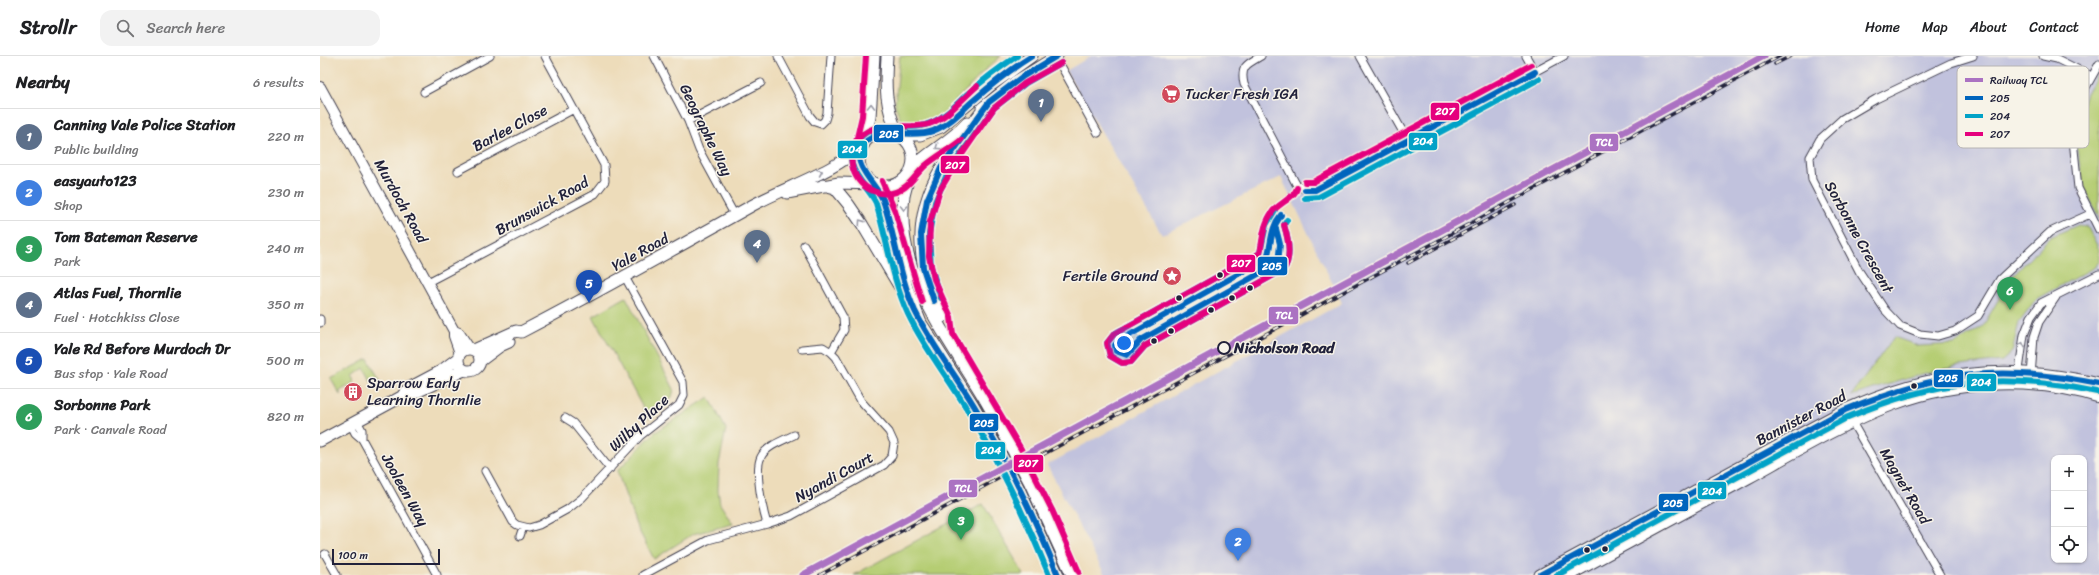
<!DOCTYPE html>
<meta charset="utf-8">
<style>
:root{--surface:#fff;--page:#f2f2f2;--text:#202124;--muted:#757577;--line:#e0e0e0;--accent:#d1495b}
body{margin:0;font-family:Sriracha,sans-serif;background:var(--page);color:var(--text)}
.controls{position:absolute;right:12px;bottom:12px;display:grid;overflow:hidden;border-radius:8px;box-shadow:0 1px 3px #0004}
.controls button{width:36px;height:36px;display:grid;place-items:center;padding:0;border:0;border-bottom:1px solid var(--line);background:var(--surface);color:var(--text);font:20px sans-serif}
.scale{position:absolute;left:12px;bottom:10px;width:108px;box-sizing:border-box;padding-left:4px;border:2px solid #22223b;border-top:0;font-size:11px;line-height:14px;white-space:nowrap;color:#22223b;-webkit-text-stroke:3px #f7f3e8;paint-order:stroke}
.you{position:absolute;left:804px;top:287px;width:14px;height:14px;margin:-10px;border:3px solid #fff;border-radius:50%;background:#1a73e8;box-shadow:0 0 0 6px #1a73e833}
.badge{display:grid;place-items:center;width:26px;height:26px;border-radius:50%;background:var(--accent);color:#fff;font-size:13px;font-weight:700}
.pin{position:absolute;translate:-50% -33px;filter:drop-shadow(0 1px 2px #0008)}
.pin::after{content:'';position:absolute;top:21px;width:14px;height:12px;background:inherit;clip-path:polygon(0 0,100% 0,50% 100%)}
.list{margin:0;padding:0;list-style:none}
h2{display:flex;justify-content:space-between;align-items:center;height:52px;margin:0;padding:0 16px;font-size:17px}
h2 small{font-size:13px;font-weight:400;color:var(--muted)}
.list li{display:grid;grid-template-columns:26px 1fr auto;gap:12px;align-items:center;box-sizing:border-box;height:56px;padding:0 16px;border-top:1px solid var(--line)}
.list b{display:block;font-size:15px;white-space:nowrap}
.list p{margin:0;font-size:13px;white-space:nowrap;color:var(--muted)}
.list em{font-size:13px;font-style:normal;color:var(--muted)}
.icon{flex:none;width:22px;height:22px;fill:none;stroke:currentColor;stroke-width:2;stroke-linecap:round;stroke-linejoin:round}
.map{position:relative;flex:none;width:1779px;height:519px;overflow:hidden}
header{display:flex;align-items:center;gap:24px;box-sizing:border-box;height:56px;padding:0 20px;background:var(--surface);border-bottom:1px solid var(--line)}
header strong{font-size:19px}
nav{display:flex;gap:22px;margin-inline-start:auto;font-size:14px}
.search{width:280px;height:36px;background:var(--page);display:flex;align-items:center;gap:10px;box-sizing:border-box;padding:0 14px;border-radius:12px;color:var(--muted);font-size:15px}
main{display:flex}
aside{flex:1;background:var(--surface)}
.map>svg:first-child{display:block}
</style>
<header>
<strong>Strollr</strong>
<div class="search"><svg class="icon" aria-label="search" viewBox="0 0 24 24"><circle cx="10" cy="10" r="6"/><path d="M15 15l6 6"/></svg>Search here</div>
<nav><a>Home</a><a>Map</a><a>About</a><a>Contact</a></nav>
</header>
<main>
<aside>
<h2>Nearby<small>6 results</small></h2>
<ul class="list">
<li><span class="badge" style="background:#5c6f8a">1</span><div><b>Canning Vale Police Station</b><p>Public building</p></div><em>220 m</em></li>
<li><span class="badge" style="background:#3f7fe0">2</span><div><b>easyauto123</b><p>Shop</p></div><em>230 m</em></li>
<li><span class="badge" style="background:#2e9e5b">3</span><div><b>Tom Bateman Reserve</b><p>Park</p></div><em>240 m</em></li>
<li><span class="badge" style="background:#5c6f8a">4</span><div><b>Atlas Fuel, Thornlie</b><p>Fuel · Hotchkiss Close</p></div><em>350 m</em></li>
<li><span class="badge" style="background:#1a4fb4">5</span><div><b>Yale Rd Before Murdoch Dr</b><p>Bus stop · Yale Road</p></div><em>500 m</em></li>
<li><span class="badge" style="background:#2e9e5b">6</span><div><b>Sorbonne Park</b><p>Park · Canvale Road</p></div><em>820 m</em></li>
</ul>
</aside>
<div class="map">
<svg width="1779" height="519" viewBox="0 0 1779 519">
<rect width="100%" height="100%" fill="#f7f3e8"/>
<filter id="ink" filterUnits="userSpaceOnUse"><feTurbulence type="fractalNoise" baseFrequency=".025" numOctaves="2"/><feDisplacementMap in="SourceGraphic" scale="8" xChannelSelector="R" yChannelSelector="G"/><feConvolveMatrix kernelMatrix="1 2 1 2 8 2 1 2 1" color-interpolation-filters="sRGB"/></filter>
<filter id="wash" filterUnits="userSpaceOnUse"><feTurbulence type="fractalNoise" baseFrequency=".012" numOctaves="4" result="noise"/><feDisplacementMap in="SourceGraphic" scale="16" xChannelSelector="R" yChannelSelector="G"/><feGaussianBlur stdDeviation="0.9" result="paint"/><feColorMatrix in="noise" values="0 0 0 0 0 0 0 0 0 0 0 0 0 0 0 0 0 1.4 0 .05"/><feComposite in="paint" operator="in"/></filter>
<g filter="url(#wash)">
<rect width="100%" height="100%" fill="#eddcba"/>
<path fill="#c1c2dd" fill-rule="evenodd" d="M771 0H1779V519H785L727 409 1022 247 961 121 842 179 746 15ZM1734 402H1764V504H1734Z"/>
<path fill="#b5cd73" stroke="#6c7857" d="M580 0H681L664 15 615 67 600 72 592 73 583 70 575 49Z
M1779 17V162L1764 131 1755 84 1764 42Z
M1758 169 1767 170 1779 193V206L1775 211 1716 243 1699 266 1692 296 1682 305 1639 310 1605 317 1531 340 1574 281 1599 290 1635 288 1663 270 1691 222 1730 181Z
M306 241 354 333 352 341 329 363 273 260Z
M48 303 61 326 54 330 44 312 33 320 35 326 20 335V339L11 323Z
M389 341 406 373 399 408 398 434 400 448 413 468 373 478 334 503 316 469 297 415 334 377Z
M663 448 704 519H534Z"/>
</g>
<g filter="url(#ink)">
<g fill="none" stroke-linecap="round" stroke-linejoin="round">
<g stroke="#403e4e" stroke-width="9">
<path id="minor" d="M334 0 368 65 379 94 415 160
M458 0 490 60 495 66 501 68 505 64 507 57 511 0
M733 0 740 8 778 77
M941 0C927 8 920 10 924 28L976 128 985 134H995L1244 0
M1040 0 1088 85
M1206 0 1215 16
M1653 0 1631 7 1556 43 1522 63 1500 83 1490 101 1492 124 1539 215 1565 254 1580 270 1600 278 1618 280 1635 275 1658 260 1680 223 1730 176 1770 158
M1723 0 1737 3 1771 20
M1779 8 1761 40 1756 61 1753 84 1758 132 1779 174
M104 36 170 0
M368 65 441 27
M138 115 254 53
M484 189 523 261 524 274 511 296
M108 226 275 138 285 125 284 109 225 0
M0 263V267
M1711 320 1714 281 1719 266 1736 241
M1698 321 1704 279 1711 261 1721 247 1779 218
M1525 354 1620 519
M245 362 253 367 290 413
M37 365 42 374V383
M31 369 35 377 42 383 117 519
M165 415 193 466 197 469 209 472 219 469 248 453 262 442 320 380 359 349 364 339 363 326 305 221
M447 468C443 455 434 414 441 401 446 390 464 384 474 379
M200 480 203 471
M5 498 17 519
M323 519 388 484 447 468 471 460 564 409 572 400 574 387 569 376 541 345 516 301 511 296 503 291 482 293"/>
</g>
<g stroke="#403e4e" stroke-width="12">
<path id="secondary" d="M0 31 134 275V280L140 297
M134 275 139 277 149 292"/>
</g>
<g stroke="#403e4e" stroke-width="13">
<path id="primary" d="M567 0C565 31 565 50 578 78
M662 52 695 26 737 0
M539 103a27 27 0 1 1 54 0a27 27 0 1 1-54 0Z
M580 79H600L621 71 670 30 712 0
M544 88 550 61 554 0
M592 112C609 95 631 85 647 67
M591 114C589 122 586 131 584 140 574 216 628 281 664 342 674 359 683 376 692 393
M555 128 563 145 587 232 601 267 653 349 681 399
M503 129 515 132 529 149 542 168 585 240
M467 137 519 127 554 128
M622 261C596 210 592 162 621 112 634 90 653 68 668 47
M138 304a11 11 0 1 1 22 0a11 11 0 1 1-22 0Z
M154 294 196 275 201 276C280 235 356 192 433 149 468 130 514 116 542 90
M160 305 180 290 189 286
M83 339 89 332 121 315 137 303
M0 385 83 340 92 338 144 314
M710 427 752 519
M699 433 738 519
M1220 519 1525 354C1611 315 1687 306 1779 328
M1249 519C1309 487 1368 454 1428 422 1475 396 1523 367 1574 348 1638 324 1713 321 1779 341"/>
</g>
<use href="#minor" stroke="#fff" stroke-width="7"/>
<use href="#secondary" stroke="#fff" stroke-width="10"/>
<use href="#primary" stroke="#fff" stroke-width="11"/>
<g stroke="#22223b" stroke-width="3.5">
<path id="rail" d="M1455 8 1471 0
M1088 207 1195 149
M500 519 1460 0"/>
</g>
<use href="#rail" stroke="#f7f3e8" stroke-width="2" stroke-dasharray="6" stroke-linecap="butt"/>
<g stroke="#403e4e" stroke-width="13" stroke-linecap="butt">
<path id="primary-bridge" d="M692 393 710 427
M681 399 699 433"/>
</g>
<use href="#primary-bridge" stroke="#fff" stroke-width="11"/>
<g stroke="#f7f3e8" stroke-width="9">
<path id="bus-1" d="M712 0C691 13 672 28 654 44 641 55 629 69 613 75 591 84 553 66 540 94 533 109 557 130 563 144 575 180 579 220 595 255 611 288 634 317 653 348 686 402 714 460 738 519
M985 134H995L1215 16
M961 159 955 169 960 188 958 207 821 284 807 299 796 295 795 289 799 285 947 202C952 187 950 172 961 159Z
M614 245 603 212 601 178 607 144 621 112 669 46 702 21 737 0
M1220 519 1525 354C1618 316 1680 308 1779 328"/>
</g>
<g stroke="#f7f3e8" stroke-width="9">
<path id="bus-2" d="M697 0C679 12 662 25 646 39 636 49 626 60 613 66 587 79 554 58 535 88 531 94 530 101 532 108 536 123 549 133 556 147 567 183 572 223 588 258 604 292 628 321 647 353 679 406 706 462 729 519
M985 142 999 141 1219 23
M955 154 946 169 940 197 794 278 787 287 790 300 802 307 811 306 825 290 963 214C973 202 968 182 964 169L967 164
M621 242 611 211 609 178 615 146 628 116 674 52 706 27 741 7
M1237 519 1528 361C1619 323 1681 316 1777 336"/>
</g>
<g stroke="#f7f3e8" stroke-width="9">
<path id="bus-3" d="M741 7 705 27 674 52 638 104 620 134 610 166 609 200 614 223 631 261 633 278 701 393 732 454 759 516
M641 84C630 93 617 100 606 109 598 116 593 125 585 131 566 145 540 135 533 113 530 104 531 89 539 82 557 62 586 75 609 68 628 61 642 43 657 30
M536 86 542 60 546 0
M562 125 575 155 602 246
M985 126H993L1211 9
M964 169C968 182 973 202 963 214L825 290 811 306 802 307 790 300 787 287 794 278 940 197C943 182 943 168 953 155 960 147 975 141 977 132"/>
</g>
<use href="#bus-1" stroke="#0065bd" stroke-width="6"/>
<use href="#bus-2" stroke="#02a2c7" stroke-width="6"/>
<use href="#bus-3" stroke="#e5007d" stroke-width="6"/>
<g stroke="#f7f3e8" stroke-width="10">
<path id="rail-1" d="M483 519 1444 0"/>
</g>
<use href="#rail-1" stroke="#ab72c2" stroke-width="7"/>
</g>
<defs><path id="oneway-chevron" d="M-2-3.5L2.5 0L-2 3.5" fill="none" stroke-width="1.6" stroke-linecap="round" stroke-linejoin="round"/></defs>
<g stroke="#9c9ca7">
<use href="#oneway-chevron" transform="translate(551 50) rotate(-89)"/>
<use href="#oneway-chevron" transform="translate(618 91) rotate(146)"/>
<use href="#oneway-chevron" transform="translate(500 116) rotate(-23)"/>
<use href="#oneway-chevron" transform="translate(584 152) rotate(91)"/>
<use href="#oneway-chevron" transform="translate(541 166) rotate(-125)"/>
<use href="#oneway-chevron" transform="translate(1702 289) rotate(-78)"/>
</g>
</g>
<defs>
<g id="supermarket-disc" transform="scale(1)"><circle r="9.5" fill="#d1495b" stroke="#f7f3e8"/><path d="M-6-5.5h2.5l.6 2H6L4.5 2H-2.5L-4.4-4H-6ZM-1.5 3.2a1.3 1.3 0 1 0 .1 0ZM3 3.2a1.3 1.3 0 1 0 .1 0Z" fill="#fff"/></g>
<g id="sight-disc" transform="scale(1)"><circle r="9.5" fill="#d1495b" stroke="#f7f3e8"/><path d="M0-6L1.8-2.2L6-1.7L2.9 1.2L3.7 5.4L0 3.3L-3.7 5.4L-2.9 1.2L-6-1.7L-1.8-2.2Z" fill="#fff"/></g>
<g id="building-disc" transform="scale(1)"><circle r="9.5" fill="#d1495b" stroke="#f7f3e8"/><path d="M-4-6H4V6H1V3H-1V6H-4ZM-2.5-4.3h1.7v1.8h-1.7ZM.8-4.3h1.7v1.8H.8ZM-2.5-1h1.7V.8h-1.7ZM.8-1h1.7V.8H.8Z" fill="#fff"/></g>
</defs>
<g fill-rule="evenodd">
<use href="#supermarket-disc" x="851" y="38"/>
<use href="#sight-disc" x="852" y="220"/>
<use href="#building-disc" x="33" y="336"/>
</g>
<g fill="#22223b" stroke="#f7f3e8" stroke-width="1.5">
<circle cx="900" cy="219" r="3.5"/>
<circle cx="930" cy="232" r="3.5"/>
<circle cx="859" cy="242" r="3.5"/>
<circle cx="912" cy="242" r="3.5"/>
<circle cx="891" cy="254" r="3.5"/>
<circle cx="851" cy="275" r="3.5"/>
<circle cx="834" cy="285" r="3.5"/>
<circle cx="1594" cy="330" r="3.5"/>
<circle cx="1285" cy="493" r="3.5"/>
<circle cx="1267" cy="494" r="3.5"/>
</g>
<circle fill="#f7f3e8" stroke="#22223b" stroke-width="2" cx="904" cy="292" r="6"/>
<g text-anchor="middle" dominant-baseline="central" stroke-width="3" stroke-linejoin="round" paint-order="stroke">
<g font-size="15" fill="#22223b" stroke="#f7f3e8" text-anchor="start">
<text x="865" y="38">Tucker Fresh IGA</text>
<text x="838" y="220" text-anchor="end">Fertile Ground</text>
<text x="47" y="327">Sparrow Early<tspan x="47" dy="17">Learning Thornlie</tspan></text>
</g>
<g font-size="15" fill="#22223b" stroke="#f7f3e8">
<text transform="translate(190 72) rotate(-28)">Barlee Close</text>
<text transform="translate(386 74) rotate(64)">Geographe Way</text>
<text transform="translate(81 145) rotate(61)">Murdoch Road</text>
<text transform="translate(222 150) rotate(-29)">Brunswick Road</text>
<text transform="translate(1539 181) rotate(61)">Sorbonne Crescent</text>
<text transform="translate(320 196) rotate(-29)">Yale Road</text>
<text transform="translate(1481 362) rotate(-28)">Bannister Road</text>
<text transform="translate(319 367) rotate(-43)">Wilby Place</text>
<text transform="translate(514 421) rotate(-29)">Nyandi Court</text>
<text transform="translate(1585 430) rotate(60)">Magnet Road</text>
<text transform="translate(85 434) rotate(61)">Jooleen Way</text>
</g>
<g font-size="15" font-weight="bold" fill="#22223b" stroke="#f7f3e8" text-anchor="start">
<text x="914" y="292">Nicholson Road</text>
</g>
</g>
<rect x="1637" y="10" width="132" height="82" rx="6" fill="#f7f3e8" stroke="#b7b4b4" stroke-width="1"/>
<rect x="1645" y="22" width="18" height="4" fill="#ab72c2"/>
<rect x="1645" y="40" width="18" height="4" fill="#0065bd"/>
<rect x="1645" y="58" width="18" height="4" fill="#02a2c7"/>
<rect x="1645" y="76" width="18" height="4" fill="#e5007d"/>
<g font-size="11" fill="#22223b">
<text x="1670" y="28">Railway TCL</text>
<text x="1670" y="46">205</text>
<text x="1670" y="64">204</text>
<text x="1670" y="82">207</text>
</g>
<g stroke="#f7f3e8" stroke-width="1.5">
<rect x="1110" y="46" width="30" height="19" rx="4" fill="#e5007d"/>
<rect x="553" y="68" width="31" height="19" rx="4" fill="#0065bd"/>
<rect x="1088" y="76" width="30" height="19" rx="4" fill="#02a2c7"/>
<rect x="1269" y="77" width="30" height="19" rx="4" fill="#ab72c2"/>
<rect x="517" y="84" width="31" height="19" rx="4" fill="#02a2c7"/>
<rect x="620" y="99" width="30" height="19" rx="4" fill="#e5007d"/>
<rect x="906" y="198" width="30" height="19" rx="4" fill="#e5007d"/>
<rect x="937" y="200" width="31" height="20" rx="4" fill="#0065bd"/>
<rect x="948" y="250" width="31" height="19" rx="4" fill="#ab72c2"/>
<rect x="1613" y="313" width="31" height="19" rx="4" fill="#0065bd"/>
<rect x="1646" y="317" width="31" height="19" rx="4" fill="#02a2c7"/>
<rect x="649" y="357" width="30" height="19" rx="4" fill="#0065bd"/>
<rect x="655" y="385" width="31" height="19" rx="4" fill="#02a2c7"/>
<rect x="693" y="398" width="31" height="19" rx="4" fill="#e5007d"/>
<rect x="628" y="423" width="30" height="19" rx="4" fill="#ab72c2"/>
<rect x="1377" y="425" width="30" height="19" rx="4" fill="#02a2c7"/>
<rect x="1338" y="437" width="31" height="19" rx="4" fill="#0065bd"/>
</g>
<g font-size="11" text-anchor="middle" font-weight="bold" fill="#fff">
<text x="1125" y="59">207</text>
<text x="569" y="82">205</text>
<text x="1103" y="89">204</text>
<text x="1284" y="90">TCL</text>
<text x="532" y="97">204</text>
<text x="635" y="113">207</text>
<text x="921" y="211">207</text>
<text x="952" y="214">205</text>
<text x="964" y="263">TCL</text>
<text x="1628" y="326">205</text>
<text x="1661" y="330">204</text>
<text x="664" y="371">205</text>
<text x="671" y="398">204</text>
<text x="708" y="411">207</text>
<text x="643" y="436">TCL</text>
<text x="1392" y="439">204</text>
<text x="1353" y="451">205</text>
</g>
</svg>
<div class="controls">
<button>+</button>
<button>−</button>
<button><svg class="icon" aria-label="locate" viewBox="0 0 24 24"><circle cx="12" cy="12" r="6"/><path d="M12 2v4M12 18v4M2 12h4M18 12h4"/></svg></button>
</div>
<div class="scale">100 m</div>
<div class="you"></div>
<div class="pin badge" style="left:721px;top:66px;background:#5c6f8a">1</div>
<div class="pin badge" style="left:918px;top:505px;background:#3f7fe0">2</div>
<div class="pin badge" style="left:641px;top:484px;background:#2e9e5b">3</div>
<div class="pin badge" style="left:437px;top:207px;background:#5c6f8a">4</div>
<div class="pin badge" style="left:269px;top:247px;background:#1a4fb4">5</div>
<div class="pin badge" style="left:1690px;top:254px;background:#2e9e5b">6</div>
</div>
</main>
